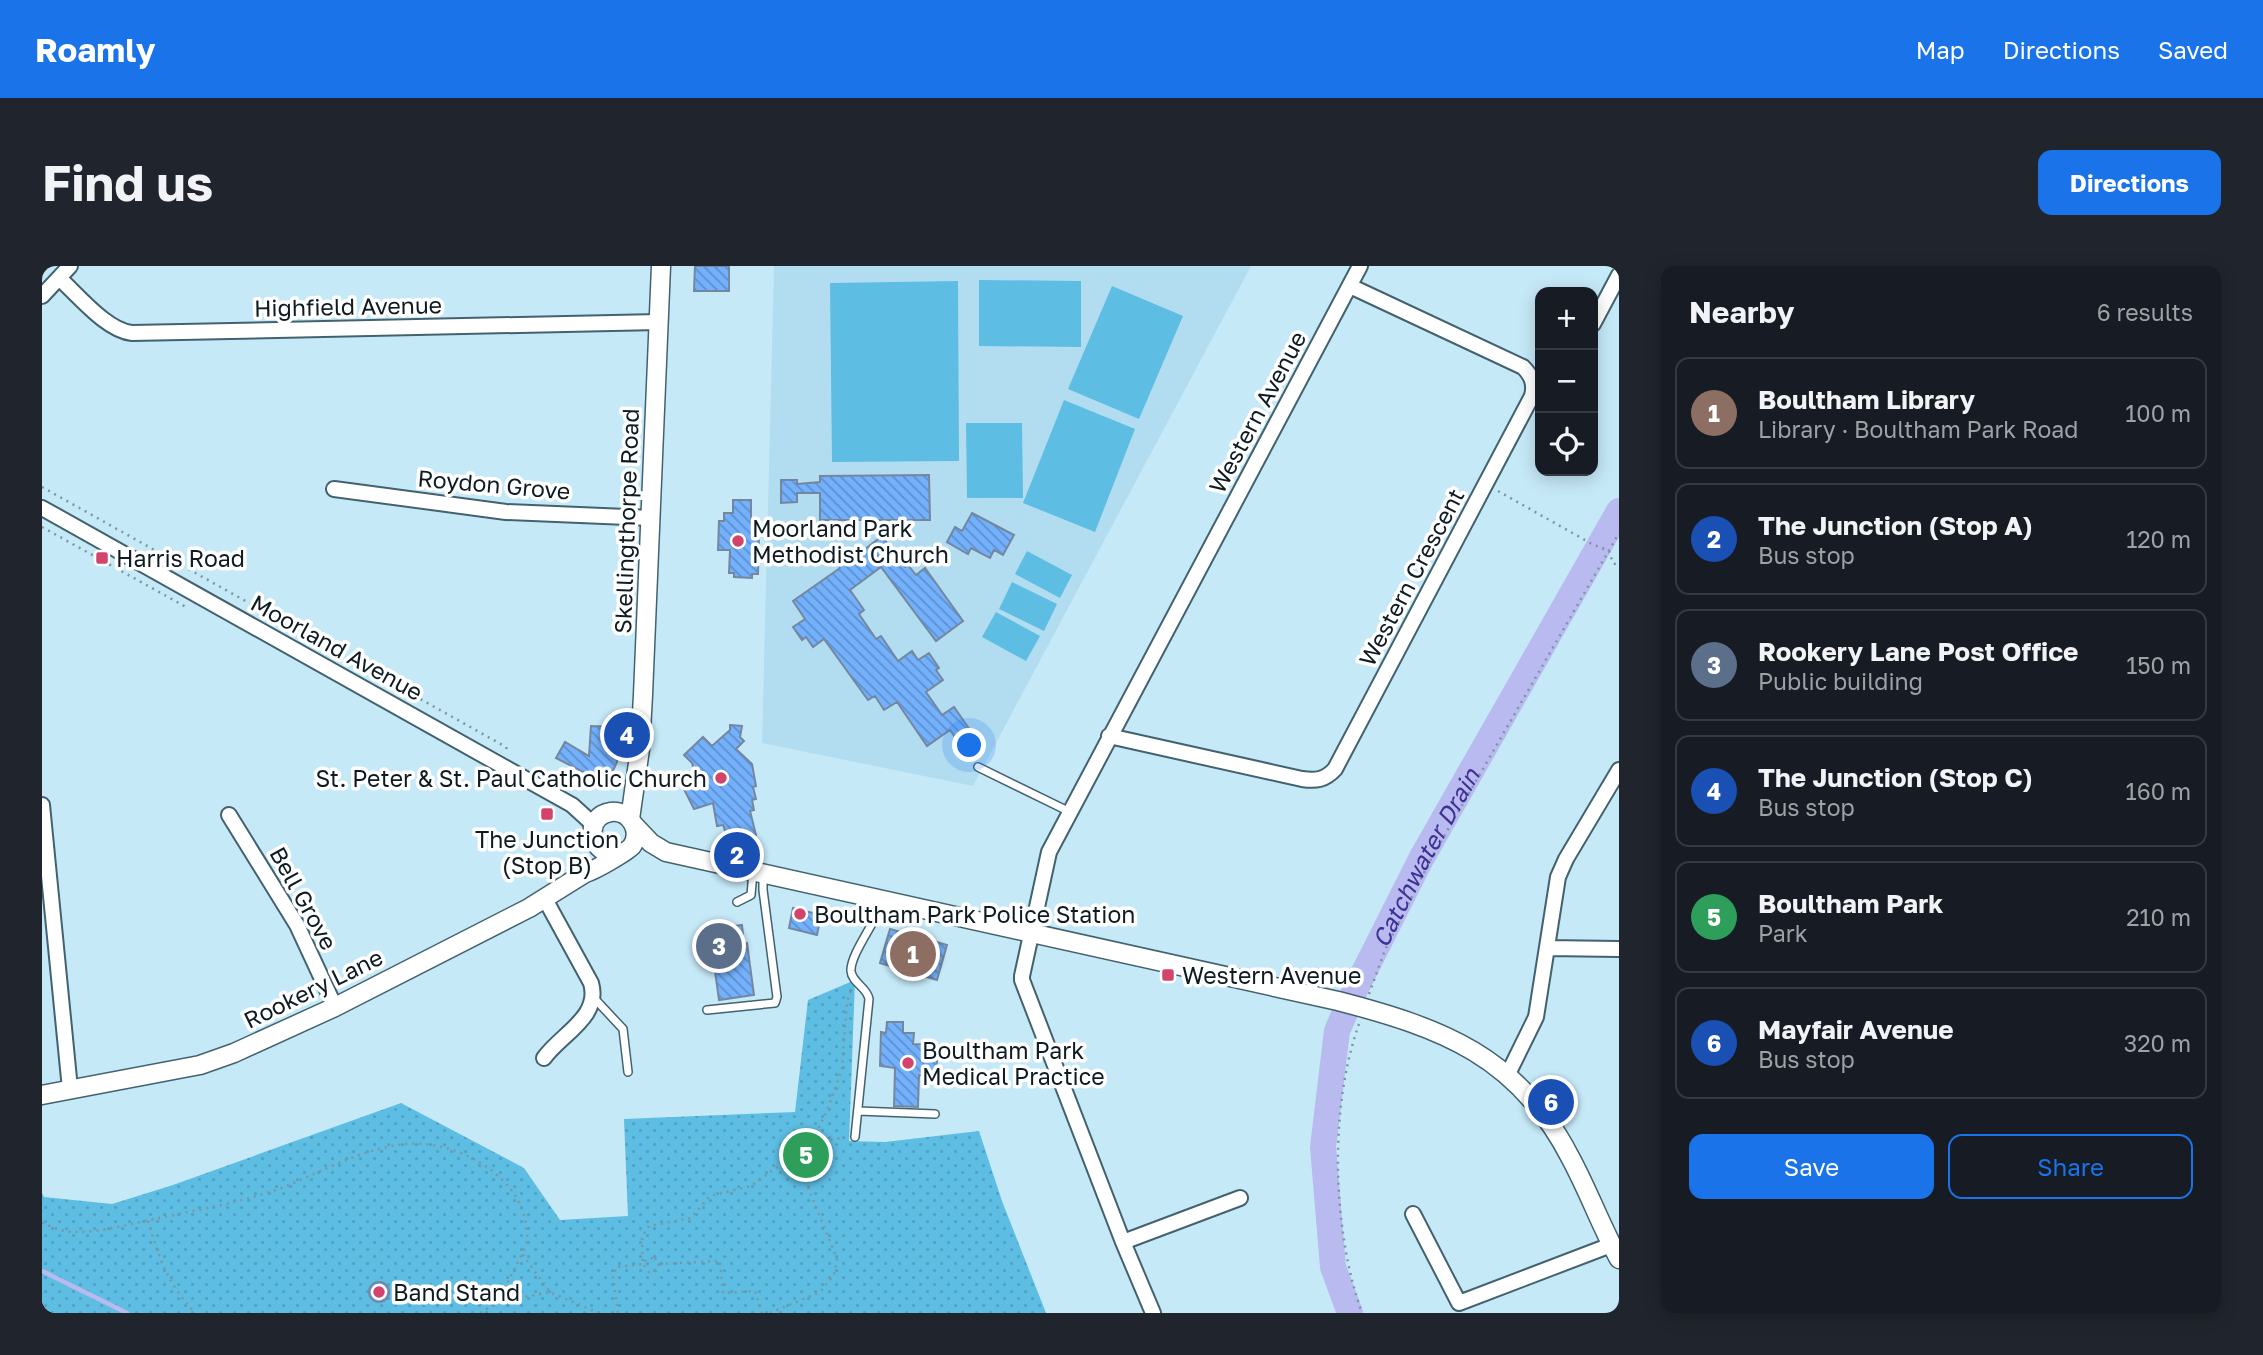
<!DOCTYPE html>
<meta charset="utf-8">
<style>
:root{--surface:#171b24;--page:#20242c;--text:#f1f3f6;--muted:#9ea1a6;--line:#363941;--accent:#1a73e8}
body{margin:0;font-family:"Golos Text",sans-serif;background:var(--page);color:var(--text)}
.controls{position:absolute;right:21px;top:21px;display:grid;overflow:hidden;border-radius:14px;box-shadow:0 4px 18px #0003}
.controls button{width:63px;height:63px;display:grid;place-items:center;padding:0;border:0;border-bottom:2px solid var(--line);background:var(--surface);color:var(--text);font:35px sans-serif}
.you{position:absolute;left:928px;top:480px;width:24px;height:24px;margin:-18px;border:5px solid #fff;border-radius:50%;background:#1a73e8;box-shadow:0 0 0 10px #1a73e833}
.badge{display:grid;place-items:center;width:46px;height:46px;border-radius:50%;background:var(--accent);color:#fff;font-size:23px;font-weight:700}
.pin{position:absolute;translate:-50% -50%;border:4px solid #fff;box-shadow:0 2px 7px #0006}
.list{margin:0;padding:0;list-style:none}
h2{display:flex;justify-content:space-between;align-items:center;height:91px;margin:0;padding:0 28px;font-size:30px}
h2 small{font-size:23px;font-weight:400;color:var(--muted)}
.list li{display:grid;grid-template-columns:46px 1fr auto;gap:21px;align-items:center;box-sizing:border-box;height:112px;margin:0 14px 14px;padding:0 14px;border:2px solid var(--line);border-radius:14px}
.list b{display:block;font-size:26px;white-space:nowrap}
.list p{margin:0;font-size:23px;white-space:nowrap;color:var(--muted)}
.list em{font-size:23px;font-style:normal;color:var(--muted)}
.actions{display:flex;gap:14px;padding:21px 28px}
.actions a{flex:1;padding:16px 0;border:2px solid var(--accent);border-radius:14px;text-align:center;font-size:24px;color:var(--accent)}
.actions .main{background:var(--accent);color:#fff}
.icon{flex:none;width:38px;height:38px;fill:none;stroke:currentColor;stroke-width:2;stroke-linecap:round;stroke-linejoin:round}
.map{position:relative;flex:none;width:1577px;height:1047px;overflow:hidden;border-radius:14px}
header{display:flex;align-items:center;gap:42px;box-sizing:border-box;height:98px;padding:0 35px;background:var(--accent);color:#fff}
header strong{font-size:33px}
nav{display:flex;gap:38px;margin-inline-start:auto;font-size:24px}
.intro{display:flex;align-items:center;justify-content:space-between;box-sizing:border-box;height:168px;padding:0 42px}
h1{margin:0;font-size:49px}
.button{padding:18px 32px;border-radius:14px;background:var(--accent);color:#fff;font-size:24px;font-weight:700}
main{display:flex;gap:42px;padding:0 42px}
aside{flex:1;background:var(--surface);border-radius:14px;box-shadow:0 4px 18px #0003}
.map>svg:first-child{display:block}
</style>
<header>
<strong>Roamly</strong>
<nav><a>Map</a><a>Directions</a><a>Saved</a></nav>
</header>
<div class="intro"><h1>Find us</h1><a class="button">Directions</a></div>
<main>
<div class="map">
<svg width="1577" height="1047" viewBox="0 0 1577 1047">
<defs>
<pattern id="park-dots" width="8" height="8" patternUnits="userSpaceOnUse" patternTransform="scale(1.75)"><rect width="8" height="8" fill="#5ebde2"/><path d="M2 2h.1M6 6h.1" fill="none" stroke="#50a2c2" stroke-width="1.8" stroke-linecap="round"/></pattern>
<pattern id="building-back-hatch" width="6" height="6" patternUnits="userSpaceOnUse" patternTransform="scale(1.75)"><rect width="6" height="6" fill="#74b1fc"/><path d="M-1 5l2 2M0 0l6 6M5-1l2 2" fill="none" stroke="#5e8fcc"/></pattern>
</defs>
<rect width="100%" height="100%" fill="#c6e9f8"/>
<path fill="#b2ddf0" d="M732 0H1209L931 520 720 477Z"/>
<path fill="#5ebde2" d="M937 14 1039 15V81L937 80Z
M916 15 917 195 790 196 788 17Z
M1070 20 1141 50 1097 153 1026 123Z
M1022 134 1093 163 1053 266 981 237Z
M924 157H980L981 232H925Z
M985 285 1030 309 1018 332 973 308Z
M970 316 1015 338 1002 365 957 343Z
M954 346 998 370 984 395 940 371Z"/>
<path fill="url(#park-dots)" d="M813 714 807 875 843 876 937 865 960 935 1004 1047H0V927L2 931 70 938 131 919 359 837 482 902 518 954 586 950 582 853 753 846 766 734Z"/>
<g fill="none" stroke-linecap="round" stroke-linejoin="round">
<path stroke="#b8baf0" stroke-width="4.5" d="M0 1005 85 1047"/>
<path stroke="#b8baf0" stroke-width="26" id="s1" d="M1308 1047 1291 1001 1281 881 1295 765 1313 724 1379 593 1577 245"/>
</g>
<path fill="url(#building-back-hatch)" stroke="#75879f" stroke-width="2" d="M653 0H687V25H652Z
M887 209 888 254H778V227H755V236L739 237V214H755V218L778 216V210Z
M691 234H709V256H713V267H717L716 308H710V312L692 311V307H687L688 284H676L677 255H682V247H691Z
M930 247 972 269 961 289 952 284 948 292 929 282 926 288 905 276 913 261 920 265Z
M840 270 863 301 866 299 874 309 883 302 921 355 894 375 839 301 808 324 822 344 817 348 834 373 839 370 856 395 870 385 876 394 887 387 897 402 894 404 901 414 884 426 900 449 912 441 928 464 915 474 908 464 885 480 855 436 842 444 833 430 826 434 782 373 771 381 764 371 760 374 751 361 763 353 751 335 798 302 795 297 815 283 818 287Z
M688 459 700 460 698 471 702 475 694 483 710 498 714 520 711 521 714 533 710 534 712 544 708 545 714 569 687 575 681 559 675 560 671 537 652 543 639 517 653 508 650 497 642 489 661 471 670 480 688 464Z
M549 460 577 461 575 496 570 507 561 513 553 512 514 492 523 476 547 490Z
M751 642 779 649 775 669 747 662Z
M700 659 702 678 705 677 712 729 677 734 668 669H672L671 663Z
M848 663 905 679 895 714 838 697Z
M845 756H861V767H872L871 778 901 779 900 793H895L894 810 877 809 876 841 852 840 853 802 838 800 839 766 844 767Z
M327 1026a10 10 0 1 1 20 0a10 10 0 1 1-20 0Z"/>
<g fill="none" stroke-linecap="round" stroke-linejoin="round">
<g stroke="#43626f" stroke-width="10">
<path id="service" d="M936 501 1028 546
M695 636 709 629 711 606
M552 732 581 763 586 806
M665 744 733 737 735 731 721 624V609
M816 845 893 848
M813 871 827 733C825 721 810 717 809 705 808 688 836 653 842 633"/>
</g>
<g stroke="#43626f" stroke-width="18">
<path id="minor" d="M17 12C36 29 65 65 90 67L617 56
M0 30 28 0
M1551 58 1577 9
M292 223 464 246 609 252
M0 242 530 539 552 559
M1067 470 1260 513C1274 515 1283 514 1293 503L1490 130C1493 118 1490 110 1481 101L1308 20
M0 539 28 823
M187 549 255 659 293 741
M1505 682 1577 683
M502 792C519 768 559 751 549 717L503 633
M1466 808 1494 751 1516 611 1524 593 1577 504
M1371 948 1417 1037 1569 979
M1081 976 1198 932
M1111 1047 1081 976 980 714V710L1007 586 1318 0"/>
</g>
<g stroke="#43626f" stroke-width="21">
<path id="tertiary" d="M588 553 598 483 601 429 619 0
M592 559 609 577 624 586 1296 735C1400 762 1476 790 1528 891 1546 924 1559 960 1577 993
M0 829 158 799 192 787 293 741 487 642 543 607C550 606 586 585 590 580 600 565 588 544 569 546 542 550 546 586 573 589"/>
</g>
<path stroke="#7c96a1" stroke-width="2.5" stroke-dasharray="2 5" stroke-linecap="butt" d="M0 221 464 481 466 486
M1456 225 1550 278 1567 285 1571 297 1577 300
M0 261 144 341
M1327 728 1343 684 1389 593 1577 267
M1317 758C1287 842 1290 963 1320 1047
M106 955C118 995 125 1016 153 1047
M0 957C9 960 20 966 30 966 56 967 83 959 108 954 153 944 199 937 242 921 279 906 316 885 356 879 406 870 476 905 484 958 484 963 486 968 485 973 484 978 482 984 480 988L508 1026 557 1047
M613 992 617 998 614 1005 607 1006 601 998 605 993Z
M617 998 678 995 681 1027 713 1025 720 1047
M456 1035 480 988
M438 1047 456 1036 508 1026
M576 1047 571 1011 574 1001 601 998 600 971 607 960 649 952 668 930 709 920 770 876 802 872
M728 1047 778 1026 792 1009 795 993 766 921 770 876 786 842 800 803 805 736 809 724"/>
<use href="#service" stroke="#fff" stroke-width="7"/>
<use href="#minor" stroke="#fff" stroke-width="14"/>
<use href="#tertiary" stroke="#fff" stroke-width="18"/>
</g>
<g fill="#d3446c" stroke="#fff" stroke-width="2.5">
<circle cx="696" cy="275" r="7"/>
<rect x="53" y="285" width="14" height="14" rx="3.5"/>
<circle cx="679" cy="512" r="7"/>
<rect x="498" y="541" width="14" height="14" rx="3.5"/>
<circle cx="758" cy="648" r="7"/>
<rect x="1119" y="702" width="14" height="14" rx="3.5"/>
<circle cx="866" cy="797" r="7"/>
<circle cx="337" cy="1026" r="7"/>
</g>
<g text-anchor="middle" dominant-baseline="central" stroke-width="7" stroke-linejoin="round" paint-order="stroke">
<g font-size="23" fill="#0e1b21" stroke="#fff">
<text transform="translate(306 40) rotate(-1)">Highfield Avenue</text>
<text transform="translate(1215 146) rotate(-62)">Western Avenue</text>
<text transform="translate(452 218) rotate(5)">Roydon Grove</text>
<text transform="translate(584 255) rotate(-88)">Skellingthorpe Road</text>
<text transform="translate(1369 311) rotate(-62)">Western Crescent</text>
<text transform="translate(295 381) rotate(29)">Moorland Avenue</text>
<text transform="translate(262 632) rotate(61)">Bell Grove</text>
<text transform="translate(271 722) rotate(-26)">Rookery Lane</text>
</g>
<g font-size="23" fill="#0e1b21" stroke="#fff" text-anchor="start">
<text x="710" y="262">Moorland Park<tspan x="710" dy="26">Methodist Church</tspan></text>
<text x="74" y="292">Harris Road</text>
<text x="665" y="512" text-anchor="end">St. Peter &amp; St. Paul Catholic Church</text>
<text x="505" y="573" text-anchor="middle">The Junction<tspan x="505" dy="26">(Stop B)</tspan></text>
<text x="772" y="648">Boultham Park Police Station</text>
<text x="1140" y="709">Western Avenue</text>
<text x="880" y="784">Boultham Park<tspan x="880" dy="26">Medical Practice</tspan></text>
<text x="351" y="1026">Band Stand</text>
</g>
<g font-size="24" font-style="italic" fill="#3e3094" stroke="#fff">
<text stroke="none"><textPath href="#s1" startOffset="481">Catchwater Drain</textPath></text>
</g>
</g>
</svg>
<div class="controls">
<button>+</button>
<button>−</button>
<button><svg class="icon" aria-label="locate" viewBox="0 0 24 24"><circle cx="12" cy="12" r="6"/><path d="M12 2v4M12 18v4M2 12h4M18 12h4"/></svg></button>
</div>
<div class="you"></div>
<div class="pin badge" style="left:871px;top:688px;background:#8d6e63">1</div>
<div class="pin badge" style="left:695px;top:589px;background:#1a4fb4">2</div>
<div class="pin badge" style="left:677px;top:680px;background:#5c6f8a">3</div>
<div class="pin badge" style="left:585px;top:469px;background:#1a4fb4">4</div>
<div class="pin badge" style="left:764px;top:889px;background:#2e9e5b">5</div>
<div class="pin badge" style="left:1509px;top:836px;background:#1a4fb4">6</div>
</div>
<aside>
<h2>Nearby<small>6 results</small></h2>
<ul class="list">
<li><span class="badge" style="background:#8d6e63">1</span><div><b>Boultham Library</b><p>Library · Boultham Park Road</p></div><em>100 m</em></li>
<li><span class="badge" style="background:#1a4fb4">2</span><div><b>The Junction (Stop A)</b><p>Bus stop</p></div><em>120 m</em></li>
<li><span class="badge" style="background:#5c6f8a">3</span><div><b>Rookery Lane Post Office</b><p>Public building</p></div><em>150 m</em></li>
<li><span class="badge" style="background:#1a4fb4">4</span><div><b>The Junction (Stop C)</b><p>Bus stop</p></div><em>160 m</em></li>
<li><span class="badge" style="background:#2e9e5b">5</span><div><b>Boultham Park</b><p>Park</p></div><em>210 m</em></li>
<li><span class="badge" style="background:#1a4fb4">6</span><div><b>Mayfair Avenue</b><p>Bus stop</p></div><em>320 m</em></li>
</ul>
<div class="actions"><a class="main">Save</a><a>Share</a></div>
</aside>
</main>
